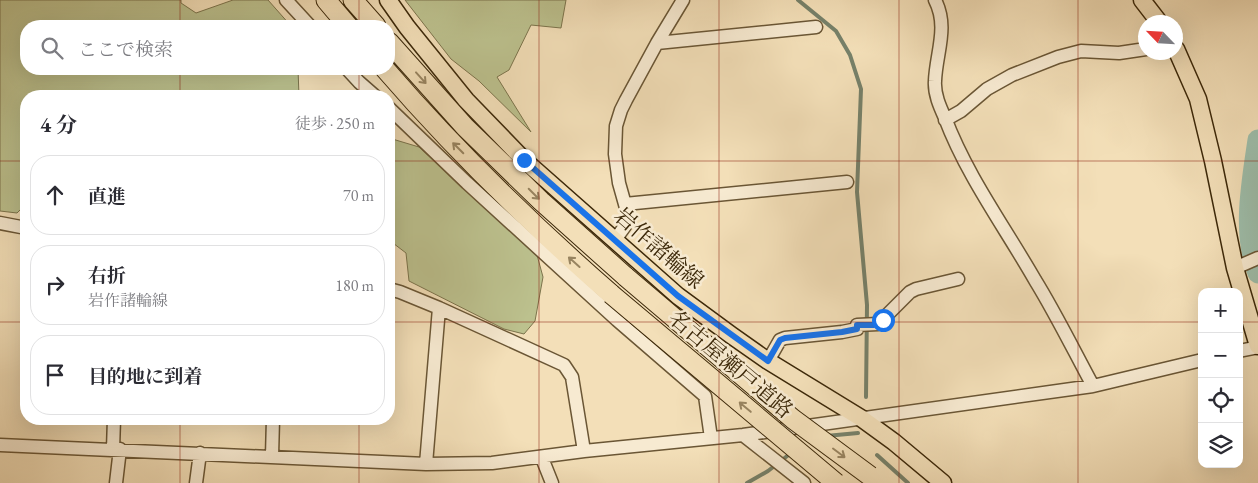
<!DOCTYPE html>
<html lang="ja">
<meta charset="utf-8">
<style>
:root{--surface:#fff;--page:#f2f2f3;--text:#2b2b33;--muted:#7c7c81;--line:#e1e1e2}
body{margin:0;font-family:"EB Garamond","Noto Serif JP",serif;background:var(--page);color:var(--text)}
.controls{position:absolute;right:15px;bottom:15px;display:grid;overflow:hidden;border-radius:10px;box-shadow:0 5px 20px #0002}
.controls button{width:45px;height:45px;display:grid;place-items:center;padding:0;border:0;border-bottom:1px solid var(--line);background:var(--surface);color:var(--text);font:25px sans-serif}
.compass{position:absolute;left:1138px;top:15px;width:45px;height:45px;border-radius:50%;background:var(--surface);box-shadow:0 5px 20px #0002;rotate:295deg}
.stop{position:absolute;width:15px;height:15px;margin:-11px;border:4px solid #1a73e8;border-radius:50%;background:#fff}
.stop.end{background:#1a73e8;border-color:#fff;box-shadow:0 1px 5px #0008}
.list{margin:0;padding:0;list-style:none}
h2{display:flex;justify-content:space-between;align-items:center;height:65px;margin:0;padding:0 20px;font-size:21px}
h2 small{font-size:16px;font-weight:400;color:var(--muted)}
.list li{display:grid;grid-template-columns:32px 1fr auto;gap:15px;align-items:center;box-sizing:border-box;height:80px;margin:0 10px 10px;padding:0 10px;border:1px solid var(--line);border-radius:20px}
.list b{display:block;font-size:19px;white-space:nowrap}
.list p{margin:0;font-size:16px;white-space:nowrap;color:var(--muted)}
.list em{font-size:16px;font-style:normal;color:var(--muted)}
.icon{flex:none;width:28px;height:28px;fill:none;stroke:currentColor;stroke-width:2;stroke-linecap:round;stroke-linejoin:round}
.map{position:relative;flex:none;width:1258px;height:483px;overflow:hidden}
.search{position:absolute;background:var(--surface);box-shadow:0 5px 20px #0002;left:20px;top:20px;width:375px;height:55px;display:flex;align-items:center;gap:12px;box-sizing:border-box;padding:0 18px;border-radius:20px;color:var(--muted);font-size:19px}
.panel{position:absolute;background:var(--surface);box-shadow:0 5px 20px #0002;left:20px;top:90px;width:375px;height:335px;border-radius:20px}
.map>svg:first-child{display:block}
</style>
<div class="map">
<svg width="1258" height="483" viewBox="0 0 1258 483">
<rect width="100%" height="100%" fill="#f3dfb8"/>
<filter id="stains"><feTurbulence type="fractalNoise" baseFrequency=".004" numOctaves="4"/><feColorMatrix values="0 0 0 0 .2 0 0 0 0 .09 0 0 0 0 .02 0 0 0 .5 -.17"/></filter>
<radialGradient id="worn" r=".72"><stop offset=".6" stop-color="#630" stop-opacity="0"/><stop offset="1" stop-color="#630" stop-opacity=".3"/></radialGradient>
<path fill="#bcc18e" stroke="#7c744c" d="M0 0H181V3L196 13 233 0H268L291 26H26V69H298L299 96H26V204L17 213 0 211Z
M405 0H566L561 28 531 25 509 70 497 77 531 132 479 81 451 59Z
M389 138 419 147 537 255 543 277 535 321 524 334 504 329 409 281 406 253 389 240Z"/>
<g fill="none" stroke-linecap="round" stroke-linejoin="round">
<path stroke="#76816a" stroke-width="4" d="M798 0 836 31 850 55 861 89 857 192 867 305 866 397
M826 436 858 433
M877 455 908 483
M747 483 768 471 791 453"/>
<path stroke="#9dbdaa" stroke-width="21" d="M1258 140C1252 182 1242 232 1258 273"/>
<g stroke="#6a5635" stroke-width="15">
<path id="minor" d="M286 0 310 26
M935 0C949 27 936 53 935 81 934 94 940 107 945 118 967 176 1004 226 1035 280 1056 314 1074 351 1093 386
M657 43 816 27
M347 69 359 82 375 96
M389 108 467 183 617 320 705 396 711 438
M945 120 961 111 987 89 1012 75 1058 57 1081 51 1119 53 1146 49
M625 204 847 182
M0 223 26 228
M615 240 625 226 628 215 619 183 615 154 616 126 621 110 626 100 657 43 683 0
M1235 268 1258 258
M389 289 400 292 439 308 564 365 572 377 584 451
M1239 351 1258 347
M768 361 780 340 785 338 842 332 857 329V325L878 324 910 292 916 289 958 279
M743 435 804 483
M0 445 426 464 492 463 584 451 743 435 1093 386 1202 360
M113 449 114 419
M272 456 273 419
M542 458 552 483
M426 464 439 308
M116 483 120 449
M196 483 200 453"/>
</g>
<g stroke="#3c2809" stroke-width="19">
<path id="major" d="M388 0 407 27 466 100 524 160 678 296 731 335 768 361 861 418 894 442 943 483
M1142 0 1159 22
M1176 49 1198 99 1213 161 1235 268 1258 346"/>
</g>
<g stroke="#3c2809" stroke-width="21">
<path id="highway" d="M326 0 348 26
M353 0 376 26
M389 42 465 127 541 201 626 277
M385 69C454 149 531 224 611 294"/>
</g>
<use href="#minor" stroke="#f7ead1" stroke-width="12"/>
<use href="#major" stroke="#f3dfb8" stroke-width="16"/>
<use href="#highway" stroke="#f3dfb8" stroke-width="19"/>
<g stroke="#3c2809" stroke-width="21" stroke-linecap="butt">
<path id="highway-bridge" d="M626 277 793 419 870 476
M611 294 836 483"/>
</g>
<use href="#highway-bridge" stroke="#f3dfb8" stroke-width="19"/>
</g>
<defs><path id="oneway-shaft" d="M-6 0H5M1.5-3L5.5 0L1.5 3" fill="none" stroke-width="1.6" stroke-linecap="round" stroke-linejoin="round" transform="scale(1.25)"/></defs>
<g stroke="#988460">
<use href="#oneway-shaft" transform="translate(421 78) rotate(48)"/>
<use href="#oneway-shaft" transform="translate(458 148) rotate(-135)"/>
<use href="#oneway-shaft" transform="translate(534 194) rotate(45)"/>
<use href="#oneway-shaft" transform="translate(574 262) rotate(-138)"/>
<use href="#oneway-shaft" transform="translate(745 407) rotate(-140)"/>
<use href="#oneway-shaft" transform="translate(839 453) rotate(37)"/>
</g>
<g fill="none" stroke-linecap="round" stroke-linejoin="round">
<path stroke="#1a73e8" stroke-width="6" d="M524 160 678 296 768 361 780 340 785 338 842 332 857 329V325H874L883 320"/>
</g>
<path fill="none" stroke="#8f2418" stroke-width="1" stroke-opacity="0.55" d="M180 0V26M359 0V26M539 0V483M719 0V483M899 0V483M1078 0V483M180 69V96M359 69V96M0 161H26M389 161H1258M0 322H26M389 322H1202M1239 322H1258M180 419V483M359 419V483"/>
<g text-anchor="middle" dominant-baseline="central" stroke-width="5" stroke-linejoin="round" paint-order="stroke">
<g font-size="22" fill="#3c2809" stroke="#f7ead1">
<text transform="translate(659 248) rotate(41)">岩作諸輪線</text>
<text transform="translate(731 364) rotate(40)">名古屋瀬戸道路</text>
</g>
</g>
<rect width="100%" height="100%" filter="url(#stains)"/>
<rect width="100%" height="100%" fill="url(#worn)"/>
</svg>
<div class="controls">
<button>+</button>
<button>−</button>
<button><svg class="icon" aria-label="locate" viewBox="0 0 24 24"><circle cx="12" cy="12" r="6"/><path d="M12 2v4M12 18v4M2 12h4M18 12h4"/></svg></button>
<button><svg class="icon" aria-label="layers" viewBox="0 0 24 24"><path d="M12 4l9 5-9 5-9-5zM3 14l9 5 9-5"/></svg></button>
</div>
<svg class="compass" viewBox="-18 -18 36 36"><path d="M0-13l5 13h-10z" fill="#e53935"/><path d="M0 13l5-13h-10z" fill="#7c7c81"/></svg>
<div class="stop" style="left:883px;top:320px"></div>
<div class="stop end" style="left:524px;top:160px"></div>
<div class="search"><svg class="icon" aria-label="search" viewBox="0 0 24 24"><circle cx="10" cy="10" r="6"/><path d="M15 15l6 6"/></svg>ここで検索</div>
<section class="panel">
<h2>4 分<small>徒歩 · 250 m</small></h2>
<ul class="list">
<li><svg class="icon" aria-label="ahead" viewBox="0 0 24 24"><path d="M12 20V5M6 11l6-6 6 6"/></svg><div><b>直進</b></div><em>70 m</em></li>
<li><svg class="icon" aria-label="right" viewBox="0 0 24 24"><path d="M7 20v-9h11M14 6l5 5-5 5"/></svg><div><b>右折</b><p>岩作諸輪線</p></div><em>180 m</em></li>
<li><svg class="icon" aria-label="arrive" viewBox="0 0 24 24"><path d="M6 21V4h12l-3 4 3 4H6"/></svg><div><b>目的地に到着</b></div></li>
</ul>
</section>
</div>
